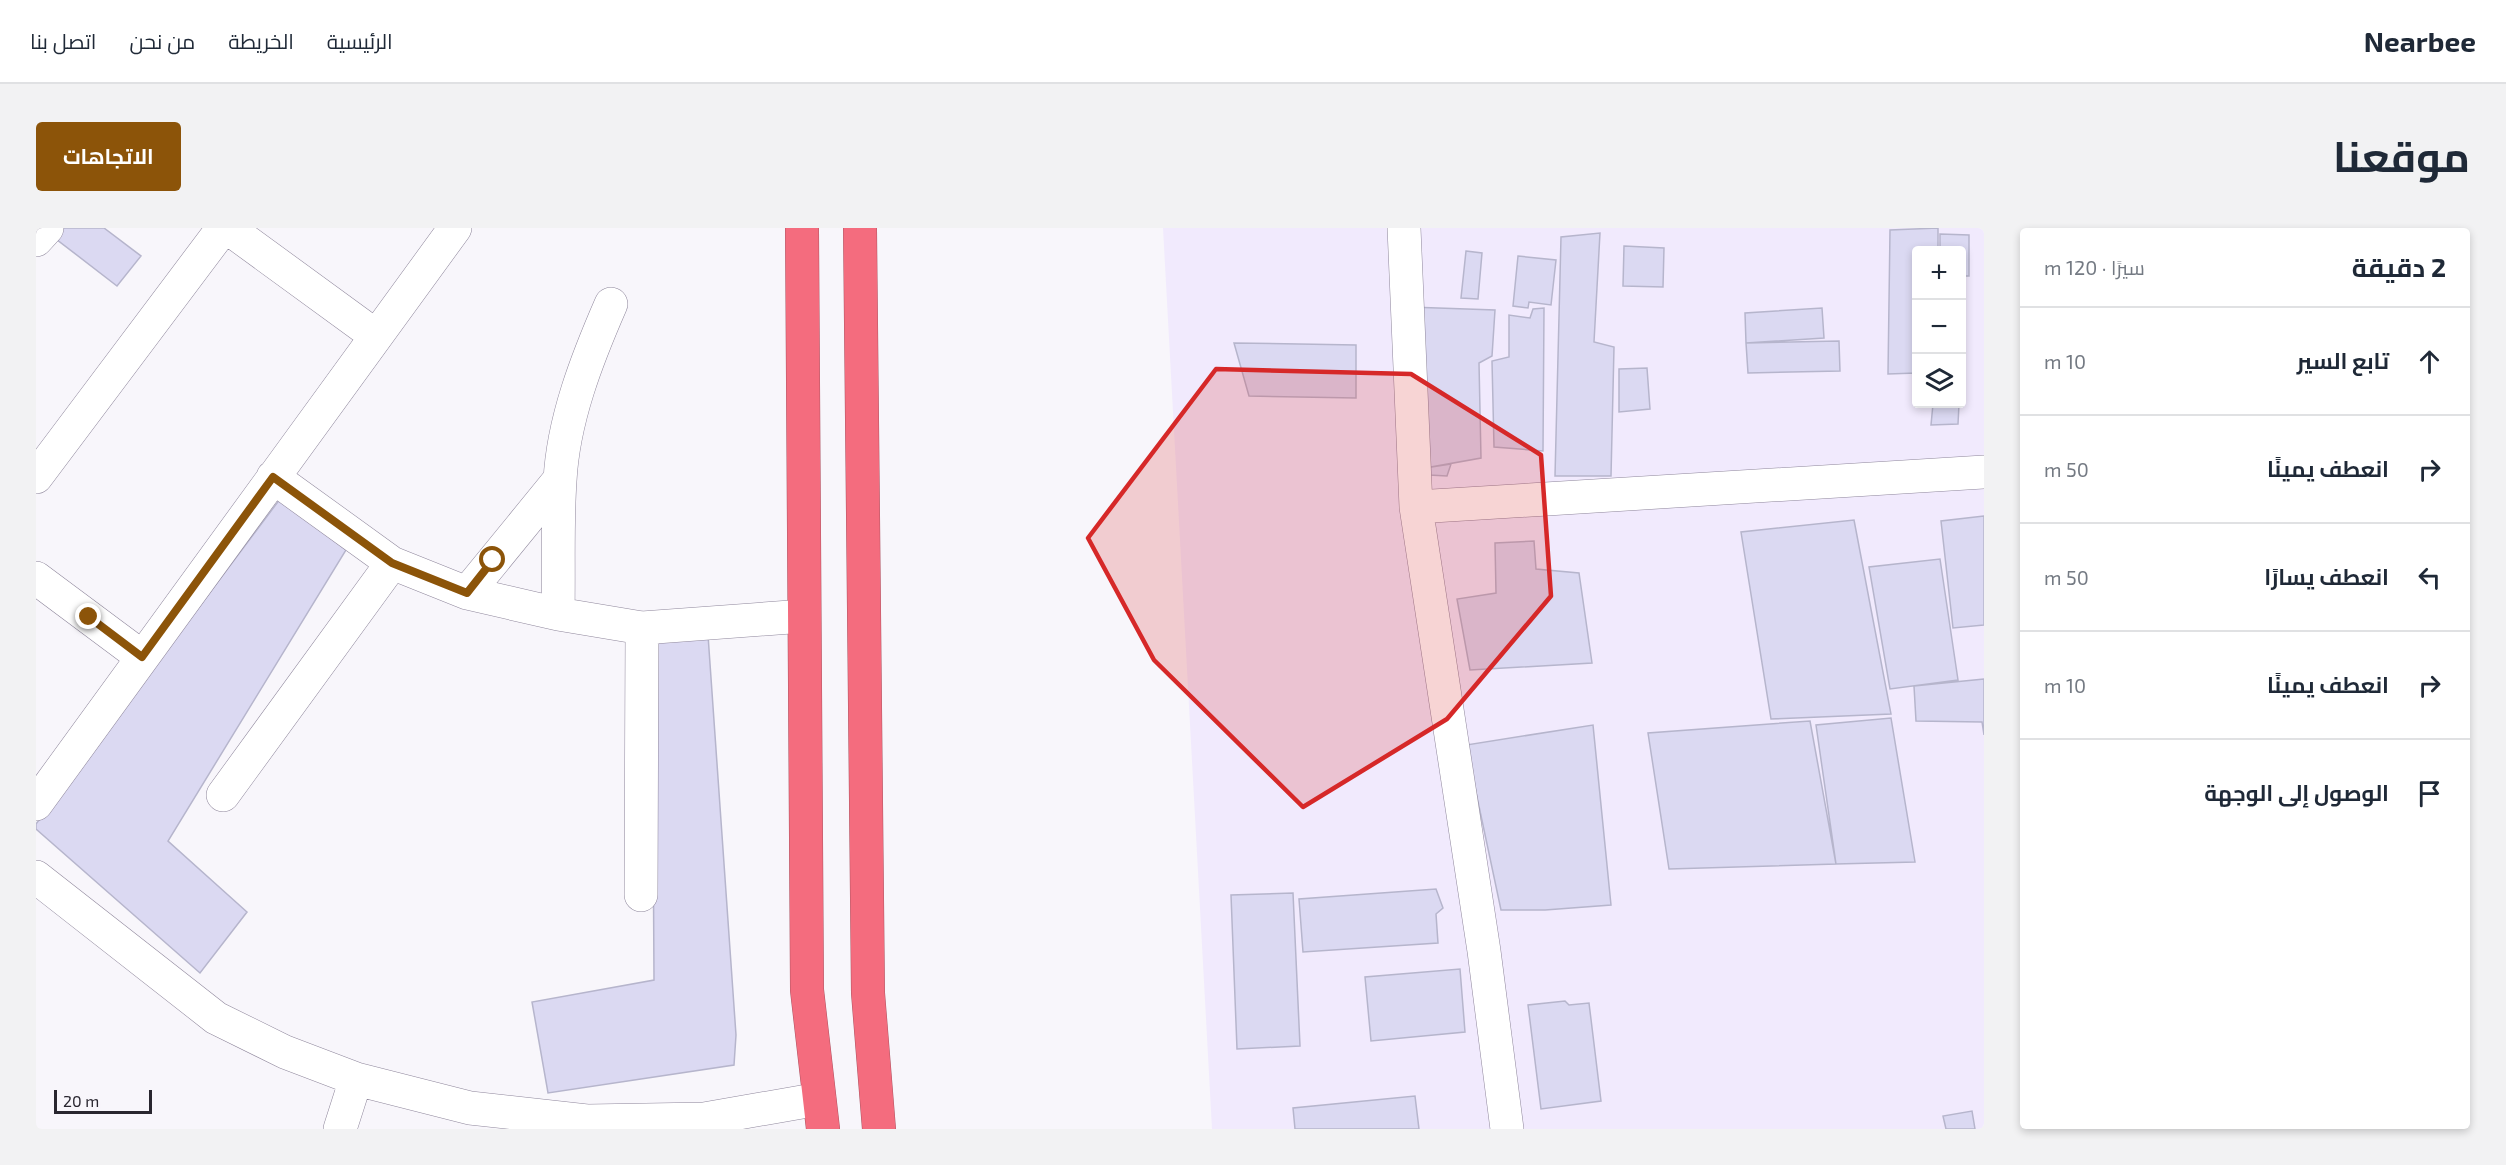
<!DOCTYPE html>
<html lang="ar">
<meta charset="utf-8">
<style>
:root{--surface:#fff;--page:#f2f2f3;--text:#1f2937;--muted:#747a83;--line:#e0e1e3;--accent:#8c5409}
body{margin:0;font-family:"Exo 2",Cairo,sans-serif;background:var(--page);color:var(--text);direction:rtl}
.controls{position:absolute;right:18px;top:18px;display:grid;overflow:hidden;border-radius:6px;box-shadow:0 3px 9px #0003}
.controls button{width:54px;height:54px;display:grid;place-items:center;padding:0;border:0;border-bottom:2px solid var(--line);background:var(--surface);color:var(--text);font:30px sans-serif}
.scale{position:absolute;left:18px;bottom:15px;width:98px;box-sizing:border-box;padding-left:6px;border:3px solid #29262f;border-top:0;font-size:16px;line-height:21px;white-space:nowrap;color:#29262f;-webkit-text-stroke:4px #f8f6fb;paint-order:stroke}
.stop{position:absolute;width:18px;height:18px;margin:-14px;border:4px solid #8c5409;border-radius:50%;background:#fff}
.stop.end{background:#8c5409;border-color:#fff;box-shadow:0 2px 6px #0008}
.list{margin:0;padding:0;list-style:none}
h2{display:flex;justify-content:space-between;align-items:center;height:78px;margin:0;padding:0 24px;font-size:26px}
h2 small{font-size:20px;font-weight:400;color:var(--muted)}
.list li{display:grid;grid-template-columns:39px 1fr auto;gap:18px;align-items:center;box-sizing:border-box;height:108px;padding:0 24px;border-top:2px solid var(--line)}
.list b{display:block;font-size:22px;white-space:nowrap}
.list em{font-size:20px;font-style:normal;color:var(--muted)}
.icon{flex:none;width:33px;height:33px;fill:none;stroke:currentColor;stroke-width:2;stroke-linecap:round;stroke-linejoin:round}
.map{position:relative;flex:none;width:1948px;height:901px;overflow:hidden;direction:ltr;border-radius:6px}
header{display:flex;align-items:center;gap:36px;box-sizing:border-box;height:84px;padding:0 30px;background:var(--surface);border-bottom:2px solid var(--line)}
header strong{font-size:28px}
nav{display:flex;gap:33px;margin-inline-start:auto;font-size:21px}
.intro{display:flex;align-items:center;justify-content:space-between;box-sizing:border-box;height:144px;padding:0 36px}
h1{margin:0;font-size:42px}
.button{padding:15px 27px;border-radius:6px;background:var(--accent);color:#fff;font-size:21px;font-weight:700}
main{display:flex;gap:36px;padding:0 36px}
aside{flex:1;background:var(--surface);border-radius:6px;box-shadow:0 3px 9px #0003}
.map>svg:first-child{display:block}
</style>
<header>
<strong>Nearbee</strong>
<nav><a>الرئيسية</a><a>الخريطة</a><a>من نحن</a><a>اتصل بنا</a></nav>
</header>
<div class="intro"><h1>موقعنا</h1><a class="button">الاتجاهات</a></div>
<main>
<aside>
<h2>2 دقيقة<small>سيرًا · 120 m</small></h2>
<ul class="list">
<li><svg class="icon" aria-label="ahead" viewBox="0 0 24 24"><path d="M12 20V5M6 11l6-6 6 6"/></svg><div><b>تابع السير</b></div><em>10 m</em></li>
<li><svg class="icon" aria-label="right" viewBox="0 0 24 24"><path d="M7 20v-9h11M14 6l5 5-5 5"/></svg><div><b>انعطف يمينًا</b></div><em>50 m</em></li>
<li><svg class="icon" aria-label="left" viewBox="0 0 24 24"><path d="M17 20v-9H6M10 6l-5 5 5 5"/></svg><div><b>انعطف يسارًا</b></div><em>50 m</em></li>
<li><svg class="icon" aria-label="right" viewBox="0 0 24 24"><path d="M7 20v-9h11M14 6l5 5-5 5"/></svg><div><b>انعطف يمينًا</b></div><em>10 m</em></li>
<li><svg class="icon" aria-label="arrive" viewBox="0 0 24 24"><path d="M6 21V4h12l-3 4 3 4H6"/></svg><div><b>الوصول إلى الوجهة</b></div></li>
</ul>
</aside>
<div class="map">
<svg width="1948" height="901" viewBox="0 0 1948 901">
<rect width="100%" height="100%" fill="#f8f6fb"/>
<path fill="#f1eafd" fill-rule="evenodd" d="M1127 0H1948V901H1176ZM1880 22H1926V176H1880Z"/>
<path fill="#dbd9f2" stroke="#b6b5cc" stroke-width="1.5" d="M28 0H68L105 28 81 58 20 11Z
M1902 0V22H1880V145L1852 146 1854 2Z
M1564 5 1558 114 1578 119 1575 248H1519L1525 9Z
M1904 6 1933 7V48H1926V22H1904Z
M1588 18 1628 20 1627 59 1587 58Z
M1430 23 1446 25 1442 71 1425 70Z
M1482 28 1520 32 1515 77 1493 74 1492 80 1477 78Z
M1373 79 1459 82 1456 128 1443 135 1445 230 1389 240Z
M1508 80 1507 223 1458 219 1456 133 1473 129V87L1494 90 1497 81Z
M1786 80 1788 110 1710 115 1709 85Z
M1803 113 1804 143 1712 145 1710 115Z
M1198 115 1320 117V170L1213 168Z
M1611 140 1614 181 1583 184V141Z
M1897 176H1923L1922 196 1895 197Z
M1415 236 1411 248 1393 247 1389 240Z
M244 271 310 322 132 613 211 684 164 745 0 601V596Z
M1948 288V397L1917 400 1905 293Z
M1818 292 1855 486 1735 491 1705 304Z
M1498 313 1500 341 1543 345 1556 435 1434 442 1421 371 1460 365 1459 315Z
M1904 331 1922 452 1854 461 1833 339Z
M672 407 700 807 698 837 512 865 496 774 618 752 616 411Z
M1948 451V507L1946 494 1880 493 1878 458Z
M1855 490 1879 634 1800 636 1780 497Z
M1774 493 1800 636 1633 641 1612 505Z
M1557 497 1575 677 1509 682H1465L1430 517Z
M1400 661 1407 680 1400 686 1402 715 1267 724 1263 671Z
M1257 665 1264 818 1201 821 1195 667Z
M1424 741 1429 804 1335 813 1329 749Z
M1529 773 1533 777 1553 775 1565 873 1505 881 1492 777Z
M1379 868 1383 901H1259L1257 880Z
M1936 883 1939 901H1910L1907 888Z"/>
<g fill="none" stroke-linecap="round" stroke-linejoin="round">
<g stroke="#8f879c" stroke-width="34">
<path id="minor" d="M192 0 340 108
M1368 0 1380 279 1448 723 1471 901
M0 12 11 0
M0 249 187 0
M237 249 356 335 431 365 522 386 606 400 768 388
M1380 279 1948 244
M0 350 106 429
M431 365 524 251
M522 386C523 342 521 297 524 253 527 192 551 131 575 76
M187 567 356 335
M0 576 419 0
M0 649 180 790 249 824 320 851 434 880 551 893 668 891 783 871
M605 667 606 400
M304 901 320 851"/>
</g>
<g stroke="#ad5462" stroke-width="34">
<path id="highway" d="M766 0 771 762 787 901
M824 0 832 765 843 901"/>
</g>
<use href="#minor" stroke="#fff" stroke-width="33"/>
<use href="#highway" stroke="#f46c7e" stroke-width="33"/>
</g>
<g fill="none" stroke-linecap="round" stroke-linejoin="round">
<path stroke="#8c5409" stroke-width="8" d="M53 389 106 429 237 249 356 335 431 365 457 332"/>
</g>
<path fill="#d62828" fill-opacity="0.2" stroke="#d62828" stroke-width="4.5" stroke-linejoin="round" d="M1180 141 1375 146 1505 227 1515 368 1411 491 1267 579 1118 432 1052 310Z"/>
</svg>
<div class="controls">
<button>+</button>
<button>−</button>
<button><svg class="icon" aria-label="layers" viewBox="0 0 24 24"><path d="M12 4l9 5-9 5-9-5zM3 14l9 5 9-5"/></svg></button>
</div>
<div class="scale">20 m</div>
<div class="stop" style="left:457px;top:332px"></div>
<div class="stop end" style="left:53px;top:389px"></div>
</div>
</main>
